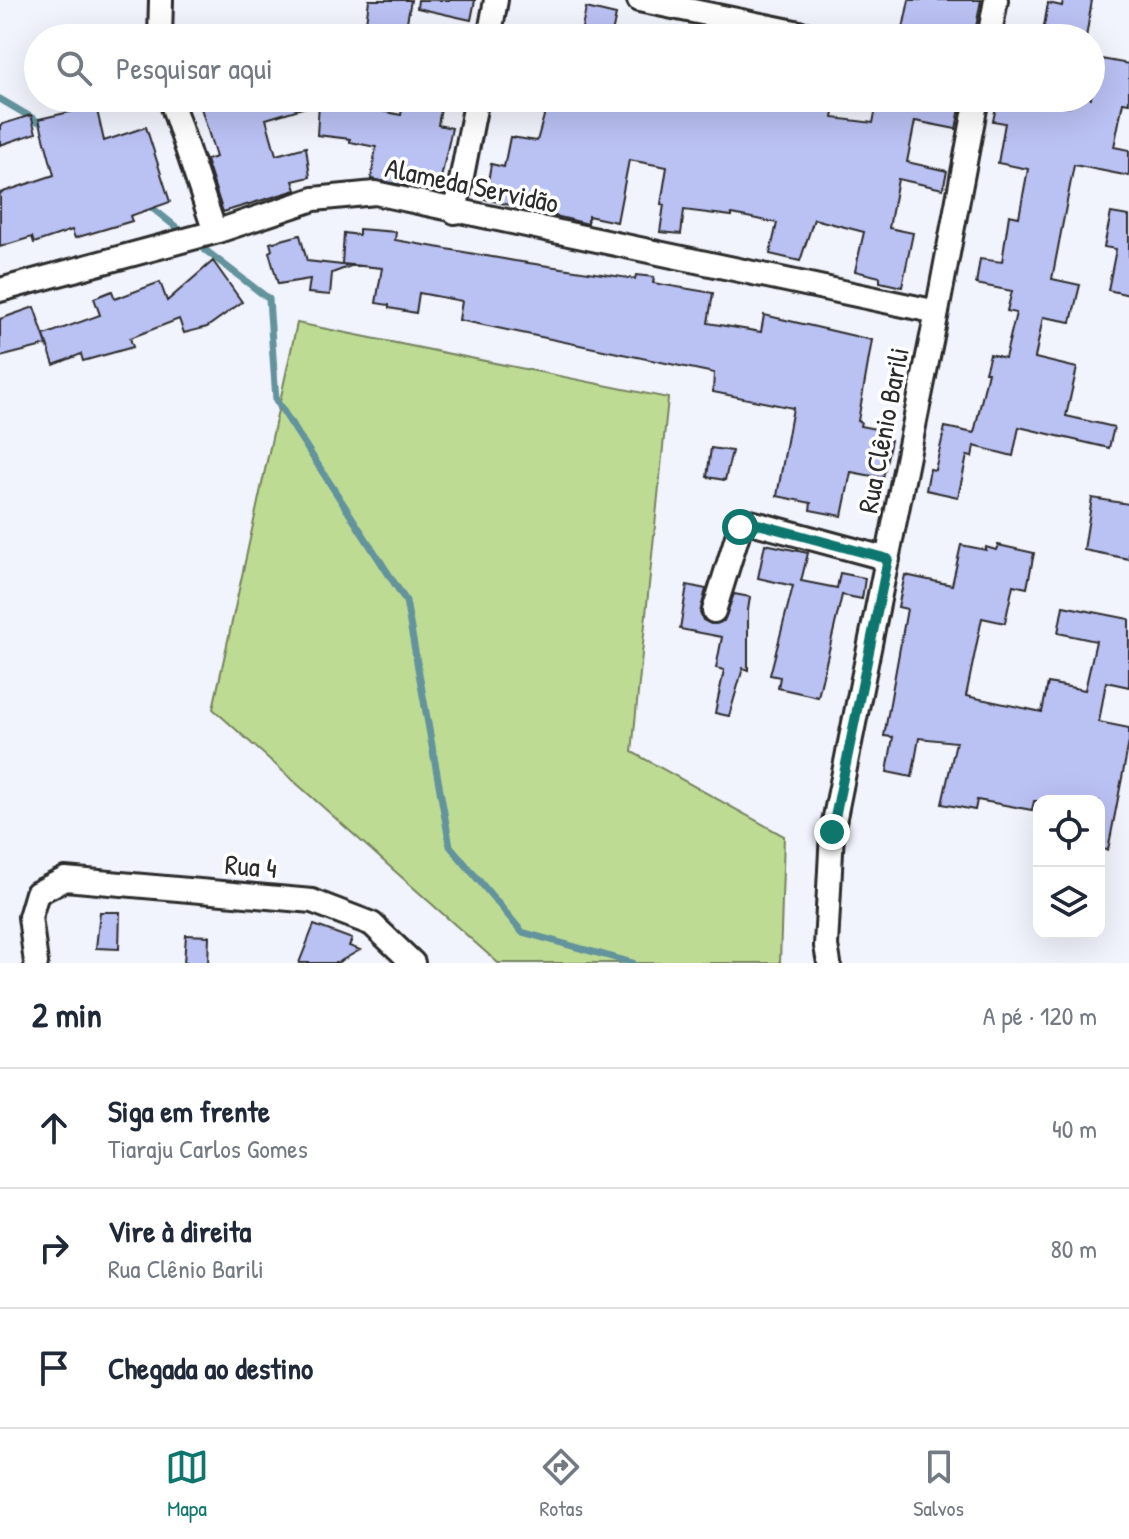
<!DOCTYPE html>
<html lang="pt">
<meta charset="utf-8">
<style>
:root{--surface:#fff;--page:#f2f2f3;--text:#1f2937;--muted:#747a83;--line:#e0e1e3;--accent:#0f766e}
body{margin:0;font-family:"Patrick Hand",sans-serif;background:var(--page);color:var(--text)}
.controls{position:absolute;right:24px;bottom:24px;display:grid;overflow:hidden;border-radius:16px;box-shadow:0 8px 32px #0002}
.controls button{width:72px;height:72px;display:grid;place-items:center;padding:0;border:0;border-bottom:2px solid var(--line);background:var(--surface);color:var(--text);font:40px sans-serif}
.stop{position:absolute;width:24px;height:24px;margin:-18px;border:6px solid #0f766e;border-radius:50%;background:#fff}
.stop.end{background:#0f766e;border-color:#fff;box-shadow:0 2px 8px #0008}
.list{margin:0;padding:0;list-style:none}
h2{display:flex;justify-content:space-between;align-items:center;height:104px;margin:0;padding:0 32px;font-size:34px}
h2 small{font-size:26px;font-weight:400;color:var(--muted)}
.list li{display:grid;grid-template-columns:52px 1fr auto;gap:24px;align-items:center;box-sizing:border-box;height:120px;padding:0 32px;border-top:2px solid var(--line)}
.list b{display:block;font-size:30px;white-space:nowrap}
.list p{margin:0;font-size:26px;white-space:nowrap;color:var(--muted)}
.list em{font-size:26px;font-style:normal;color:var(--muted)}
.icon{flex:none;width:44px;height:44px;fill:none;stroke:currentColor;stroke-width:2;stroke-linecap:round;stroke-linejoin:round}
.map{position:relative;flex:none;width:1129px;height:963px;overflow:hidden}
.search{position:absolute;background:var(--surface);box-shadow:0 8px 32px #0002;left:24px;right:24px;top:24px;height:88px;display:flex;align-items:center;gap:20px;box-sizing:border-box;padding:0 28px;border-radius:44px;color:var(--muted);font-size:30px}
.sheet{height:464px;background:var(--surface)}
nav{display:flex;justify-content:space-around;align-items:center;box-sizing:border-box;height:112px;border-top:2px solid var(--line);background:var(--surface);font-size:22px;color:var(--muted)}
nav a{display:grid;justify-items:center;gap:4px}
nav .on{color:var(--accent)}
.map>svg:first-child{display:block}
</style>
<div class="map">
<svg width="1129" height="963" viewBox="0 0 1129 963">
<rect width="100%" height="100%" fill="#f1f3fd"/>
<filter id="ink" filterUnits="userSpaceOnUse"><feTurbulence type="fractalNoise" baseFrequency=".0125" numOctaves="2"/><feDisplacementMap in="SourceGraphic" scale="16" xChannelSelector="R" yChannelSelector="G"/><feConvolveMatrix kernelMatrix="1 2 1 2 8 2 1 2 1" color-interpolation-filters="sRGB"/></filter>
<g filter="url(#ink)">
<path fill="#bedb93" stroke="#74835f" stroke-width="2" d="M297 323 668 398 632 752 784 836 780 963H498L213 709Z"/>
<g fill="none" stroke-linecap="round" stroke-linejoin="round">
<path stroke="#64939c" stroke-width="7" d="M0 99 44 125
M146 203 186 235
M196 243 269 299 276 400 406 601 450 846 522 932 633 963"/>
</g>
<path fill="#bac1f3" stroke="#2b2b2b" stroke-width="2" d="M369 0H411L404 38H364Z
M418 0H475L471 20 417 8Z
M909 0H981L974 38H901Z
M1063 0H1092L1086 38H1042L1048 3 1062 6Z
M586 8 616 15 611 38H580Z
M1096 58 1129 64V103L1123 102 1114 147 1129 150V176L1074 165 1052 279 1080 285 1071 322 1043 317 1035 358 1077 368 1066 416 1114 427 1109 448 1019 427 1013 456 974 446 972 457 967 456 958 497 926 490 930 469 935 470 945 427 974 433 988 372H985L990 354 1005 358 1016 313 1007 311 1012 291 976 284 980 259 1002 262 1009 215 1019 217 1028 169 998 163 1005 123 993 121 998 98H1023L1069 107 1070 98H1091Z
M198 98H353L352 105 401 115 404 98H443L438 125 452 128 438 192 371 179 376 147 350 142V139L317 135 319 103 266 119 276 155 306 147 310 177 293 181 296 190 223 212 206 160 216 157Z
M549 98H836L833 118 873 123 878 98H962L956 129 915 121 907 162 947 171 943 189 898 179 889 228 913 233 902 287 880 282V277L855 271 864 232 814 219 800 261 770 254 777 223 732 214V216L684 210 681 234 660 232 664 205 661 204 667 167 629 160 617 222 588 216V224L485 199 491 164 504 167 510 137 537 141Z
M96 106 104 141 146 127 170 202 130 216 132 221 75 238 72 230 34 243 32 237 0 247V193L54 175 39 119Z
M31 115 36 133 0 145V125Z
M1111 213 1129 216V295L1108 290 1116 249 1104 247Z
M359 229 396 232 395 240 515 261 635 279 636 275 654 277 653 283 713 293 708 323 761 332 764 315 872 340 858 421 861 422 860 426 881 430 879 438 891 440 883 478 851 472 842 516 810 510 811 503 777 496 793 408 713 392 714 373 459 320 462 301 419 293 416 313 389 308V305L376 303 382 268 342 264 344 233 359 235Z
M300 235 307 261 351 266 332 273 330 295 308 293 310 279 278 284 269 252 272 250 270 243Z
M213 261 242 302 207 327 184 333 179 319 130 338 133 347 83 361 81 354 54 365 44 335 100 315 94 298 112 291 115 299 160 282 167 301Z
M34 307 47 345 0 357V319Z
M711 448 732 451 725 480 707 477Z
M1092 498 1129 504V559L1084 550Z
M765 544 808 553 801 581 837 588 840 573 865 578 862 599 842 595 818 697 778 688 780 677 770 675 793 586 758 578Z
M961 545 986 550V547L996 550 998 545 1034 553 1027 588 1013 585 1005 623 982 618 966 696 1042 712 1048 683 1085 690 1096 641 1058 633 1063 606 1129 619V687L1106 682 1099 722 1129 728V742L1108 850 1099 849V801H1034L1032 810 977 800 975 810 942 804 956 742 919 738 912 777 887 772 893 737 884 736 907 609 898 607 905 575 952 585Z
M687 585 706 589 700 613 703 620 711 624 724 621 734 594 750 597 748 610V670L743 668 729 716 715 713 724 670 716 668 722 637 680 629Z
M100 912H120L119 949 96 948Z
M314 925 352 939 349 946 360 950 337 963H299Z
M186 935 209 936 208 963H184Z"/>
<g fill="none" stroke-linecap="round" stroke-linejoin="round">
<g stroke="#2b2b2b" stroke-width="28">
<path id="minor" d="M639 0 824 38
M160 38 161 0
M489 38 496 0
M989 38 996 0
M170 98 215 232
M455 212 477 98
M0 290 215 232 314 199 375 193 937 312
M714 611 740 527 747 521 888 559
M36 963 30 917 37 893 65 879 312 901 372 924 413 963
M829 963 826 946 832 832 937 312 977 98"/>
</g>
<use href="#minor" stroke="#fff" stroke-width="22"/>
</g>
</g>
<g fill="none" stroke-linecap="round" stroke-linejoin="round" filter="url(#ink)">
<path stroke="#0f766e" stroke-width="10" d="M740 527 747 521 888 559 832 832"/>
</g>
<g text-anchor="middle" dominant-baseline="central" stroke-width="7" stroke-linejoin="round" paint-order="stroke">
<g font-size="28" fill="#2b2b2b" stroke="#fff">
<text transform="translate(472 185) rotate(12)">Alameda Servidão</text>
<text transform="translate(883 430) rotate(-79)">Rua Clênio Barili</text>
<text transform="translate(251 866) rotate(5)">Rua 4</text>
</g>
</g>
</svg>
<div class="controls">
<button><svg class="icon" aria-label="locate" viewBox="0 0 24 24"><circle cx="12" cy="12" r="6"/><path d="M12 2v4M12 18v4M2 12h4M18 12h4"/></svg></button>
<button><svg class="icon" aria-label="layers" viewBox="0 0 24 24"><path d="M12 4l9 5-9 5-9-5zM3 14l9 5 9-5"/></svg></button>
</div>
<div class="stop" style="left:740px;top:527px"></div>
<div class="stop end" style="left:832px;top:832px"></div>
<div class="search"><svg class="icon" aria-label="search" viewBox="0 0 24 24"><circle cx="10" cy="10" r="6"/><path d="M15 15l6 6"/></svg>Pesquisar aqui</div>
</div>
<section class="sheet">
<h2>2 min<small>A pé · 120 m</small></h2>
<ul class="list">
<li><svg class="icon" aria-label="ahead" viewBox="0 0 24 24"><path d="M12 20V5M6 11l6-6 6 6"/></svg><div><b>Siga em frente</b><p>Tiaraju Carlos Gomes</p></div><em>40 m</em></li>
<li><svg class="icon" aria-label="right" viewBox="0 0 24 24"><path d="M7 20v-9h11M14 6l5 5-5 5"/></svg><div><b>Vire à direita</b><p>Rua Clênio Barili</p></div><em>80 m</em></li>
<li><svg class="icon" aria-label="arrive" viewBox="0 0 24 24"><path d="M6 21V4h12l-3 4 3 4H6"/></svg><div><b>Chegada ao destino</b></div></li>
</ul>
</section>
<nav>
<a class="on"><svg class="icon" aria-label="map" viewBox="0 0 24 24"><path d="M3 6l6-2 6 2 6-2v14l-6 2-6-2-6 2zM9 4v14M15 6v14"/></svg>Mapa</a>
<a><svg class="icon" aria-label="directions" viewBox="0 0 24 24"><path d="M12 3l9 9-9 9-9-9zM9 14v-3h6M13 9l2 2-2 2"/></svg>Rotas</a>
<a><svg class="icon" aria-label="saved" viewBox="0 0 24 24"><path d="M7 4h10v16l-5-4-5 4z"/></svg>Salvos</a>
</nav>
